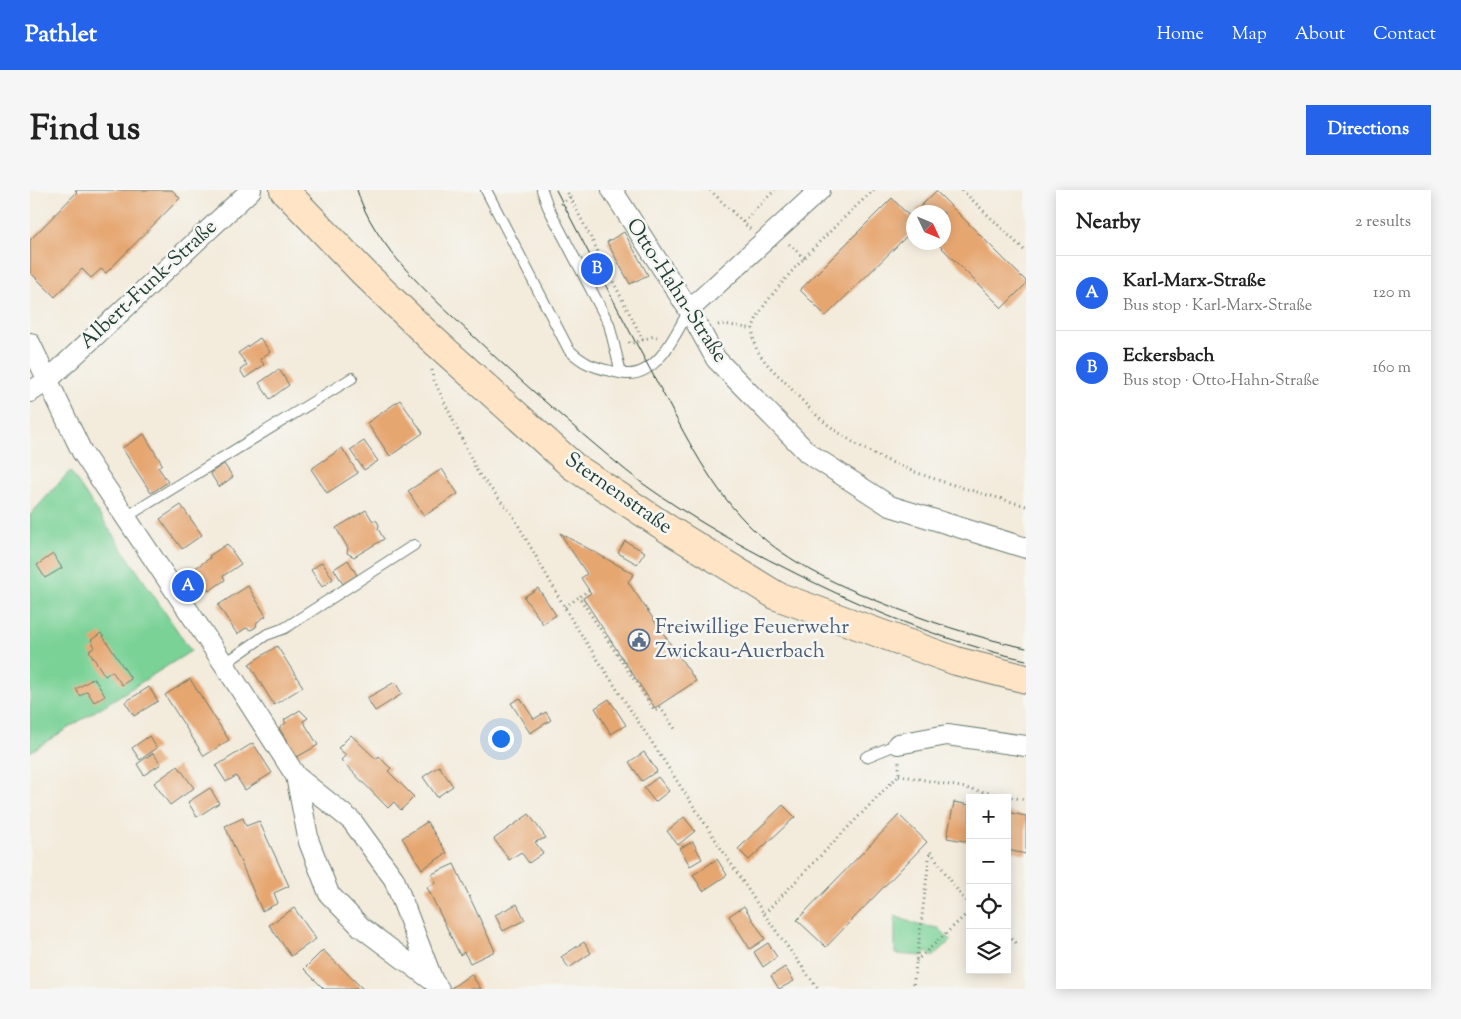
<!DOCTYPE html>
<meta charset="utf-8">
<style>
:root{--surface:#fff;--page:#f6f6f6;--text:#222;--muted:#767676;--line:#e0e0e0;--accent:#2563eb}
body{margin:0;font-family:"Sorts Mill Goudy",serif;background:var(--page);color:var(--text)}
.controls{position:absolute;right:15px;bottom:15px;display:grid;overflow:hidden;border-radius:0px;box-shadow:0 2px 12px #0003}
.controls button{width:45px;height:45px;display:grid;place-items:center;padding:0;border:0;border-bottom:1px solid var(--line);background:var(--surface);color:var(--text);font:25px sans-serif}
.compass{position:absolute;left:876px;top:15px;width:45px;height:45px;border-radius:50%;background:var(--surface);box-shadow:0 2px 12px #0003;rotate:134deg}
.you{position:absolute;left:470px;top:548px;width:18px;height:18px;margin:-12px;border:4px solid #fff;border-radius:50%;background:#1a73e8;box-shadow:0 0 0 8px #1a73e833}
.badge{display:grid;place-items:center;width:32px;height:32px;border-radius:50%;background:var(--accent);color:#fff;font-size:16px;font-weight:700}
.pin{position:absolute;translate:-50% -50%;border:2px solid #fff;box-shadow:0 1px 5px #0006}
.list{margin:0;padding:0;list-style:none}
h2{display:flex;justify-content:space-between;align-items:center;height:65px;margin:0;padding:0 20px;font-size:21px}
h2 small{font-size:16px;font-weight:400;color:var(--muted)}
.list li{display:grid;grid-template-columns:32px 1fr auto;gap:15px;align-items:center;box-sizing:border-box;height:75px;padding:0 20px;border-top:1px solid var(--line)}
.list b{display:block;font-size:19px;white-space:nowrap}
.list p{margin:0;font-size:16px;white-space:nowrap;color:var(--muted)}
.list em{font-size:16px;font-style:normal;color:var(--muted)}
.icon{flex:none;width:28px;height:28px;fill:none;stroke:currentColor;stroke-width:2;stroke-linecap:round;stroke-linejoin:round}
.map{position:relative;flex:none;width:996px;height:799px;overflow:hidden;border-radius:0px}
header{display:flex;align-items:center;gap:30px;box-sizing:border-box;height:70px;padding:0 25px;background:var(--accent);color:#fff}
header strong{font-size:24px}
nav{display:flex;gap:28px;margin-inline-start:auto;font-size:18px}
.intro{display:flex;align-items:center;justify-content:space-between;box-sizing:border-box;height:120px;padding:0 30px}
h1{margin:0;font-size:35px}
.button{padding:12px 22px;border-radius:0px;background:var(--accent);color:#fff;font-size:18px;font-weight:700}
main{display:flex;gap:30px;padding:0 30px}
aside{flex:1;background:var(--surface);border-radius:0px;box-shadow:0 2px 12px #0003}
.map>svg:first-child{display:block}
</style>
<header>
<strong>Pathlet</strong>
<nav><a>Home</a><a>Map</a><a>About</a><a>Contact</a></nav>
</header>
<div class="intro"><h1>Find us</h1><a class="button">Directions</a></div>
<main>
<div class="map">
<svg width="996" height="799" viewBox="0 0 996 799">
<rect width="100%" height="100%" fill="#f6f6f2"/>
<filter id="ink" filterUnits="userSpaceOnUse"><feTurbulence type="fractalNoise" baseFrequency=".02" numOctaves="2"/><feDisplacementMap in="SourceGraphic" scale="10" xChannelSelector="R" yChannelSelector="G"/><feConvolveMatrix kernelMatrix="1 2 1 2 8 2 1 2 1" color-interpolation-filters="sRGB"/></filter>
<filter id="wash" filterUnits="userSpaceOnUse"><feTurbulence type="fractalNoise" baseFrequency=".0096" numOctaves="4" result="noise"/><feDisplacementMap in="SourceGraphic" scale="20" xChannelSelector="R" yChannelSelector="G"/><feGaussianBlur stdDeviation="1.12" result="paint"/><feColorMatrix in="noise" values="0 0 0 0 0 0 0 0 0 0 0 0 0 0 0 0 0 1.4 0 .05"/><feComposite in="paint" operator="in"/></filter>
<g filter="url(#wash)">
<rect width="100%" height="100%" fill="#f3ebdb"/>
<path fill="#7ad297" stroke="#4c8866" d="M40 281 161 461 0 562V325Z
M865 726 888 735 909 738 921 750 903 767 897 762 892 766 865 764Z"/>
<g id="blocks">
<path fill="#e6a670" d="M45 0H142L150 8 76 83 71 79 61 88 52 79 25 107 0 82V50L47 2Z
M906 1 996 91V94L972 118 906 52H914V22H885Z
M862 8 880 27 884 24V39L796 126 770 100Z
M594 42 618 85 600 94 577 52Z
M230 148 240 162 230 169 234 175 215 188 210 180 217 175 208 163Z
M249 179 259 195 240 209 229 193Z
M370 210 393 243 360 266 337 233Z
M114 244 132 274 128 277 138 292 121 303 92 258Z
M334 251 348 271 334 280 320 260Z
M312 258 328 283 297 303 281 279Z
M194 274 203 287 189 297 180 283Z
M412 279 428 304 394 326 378 301Z
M151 315 172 345 152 359 130 329Z
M336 320 342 330 347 331 349 335 348 339 354 349 324 367 317 363 318 358 306 338Z
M530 343 604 384 598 392 666 491 625 518 553 408 561 403 551 388 557 384Z
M595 351 615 362 607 374 588 363Z
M197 354 211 374 193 386 195 390 179 401 164 379 180 368 179 366Z
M23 364 32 378 15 388 7 375Z
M318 370 327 385 313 394 304 379Z
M292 372 303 389 292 397 281 380Z
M218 396 236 426 227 432 226 437 221 440 216 438 207 444 188 415Z
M508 398 526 425 513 434 494 407Z
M71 443 101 489 92 495 82 481 75 486 59 461 65 457 61 450Z
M247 456 273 497 244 515 219 474Z
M64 488 75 506 64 512 57 501 50 506 46 499Z
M160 489 199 550 174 566 135 505Z
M365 492 372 504 345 521 337 508Z
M119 497 128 511 104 526 95 512Z
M490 508 504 529 516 522 521 530 500 543 481 513Z
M579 509 596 535 581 544 565 518Z
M270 520 278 528 273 531 288 555 267 567 249 538 256 533 254 530Z
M321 545 346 569 349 566 356 574 361 578 358 581 384 607 371 620 364 612 358 618 311 570 316 565 308 558Z
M119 546 127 558 110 570 102 558Z
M223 553 242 583 215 600 206 586 196 592 186 576Z
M614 562 627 581 612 591 599 572Z
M123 563 131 574 114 585 107 574Z
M148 576 164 598 140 615 124 593Z
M409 576 423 596 407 607 393 587Z
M628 587 639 601 625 612 614 598Z
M180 598 189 613 167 627 158 612Z
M924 612 940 615V652L917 648Z
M753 615 765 627 719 670 708 659Z
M977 622 996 626V664L977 660Z
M499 624 516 648 505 652 513 663 499 673 491 662 479 670 464 649Z
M869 625 897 652 796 757 767 730Z
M654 627 665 641 648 655 637 641Z
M213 628 216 636 229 631 259 696 244 703 248 713 232 721 195 636Z
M397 632 417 663 392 679 372 648Z
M663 652 672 669 660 676 650 658Z
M687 669 697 685 673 701 663 685Z
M424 674 465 761 440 773 434 762 430 765 397 697 406 693 402 684Z
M487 714 495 730 473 741 465 725Z
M714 716 735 749 720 759 699 726Z
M264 718 286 749 261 766 239 735Z
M554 752 561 763 539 778 531 767Z
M738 753 747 767 733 777 724 762Z
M293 760 333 799H292L293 798 274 779Z
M755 777 764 791 749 799 741 786Z
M441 784 451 799H420Z"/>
</g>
</g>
<g filter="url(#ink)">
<use href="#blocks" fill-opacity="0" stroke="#697a6e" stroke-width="1"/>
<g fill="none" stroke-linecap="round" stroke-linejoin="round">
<g stroke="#697a6e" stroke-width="12">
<path id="lane" d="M456 0 539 160C553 173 562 177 581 181 585 182 591 184 596 184 628 186 646 143 659 120
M512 0 518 17 579 134 591 183
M96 327 322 188
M194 474 236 445 255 438 384 355
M836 567 868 554"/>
</g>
<g stroke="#697a6e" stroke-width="22">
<path id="street" d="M582 0 659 120 686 169 778 263 860 316 996 358
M659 120 790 0
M0 153 52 262 194 474 266 586 322 631 364 689 403 791 409 799
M0 202 17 191 221 0
M868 554 917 545 996 556
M266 586 279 652 299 704 331 737 403 791"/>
</g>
<g stroke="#697a6e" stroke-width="30">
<path id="secondary" d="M254 0 334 83 400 147 543 276 638 339 747 406 926 471 996 489"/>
</g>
<path stroke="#697a6e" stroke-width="3" stroke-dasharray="1 4" stroke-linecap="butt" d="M680 0 720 39
M844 0C819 22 726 110 723 139 721 162 740 177 755 192 769 207 784 225 801 237 859 281 928 296 996 316
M932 0 996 62
M540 7 613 150
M531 14 540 7 536 0
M713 32 745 0
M759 54 775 69
M688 135 694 134 723 139
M599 152 600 154 624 146 627 147
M402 180 403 188 448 283 482 324 543 432 734 724 869 585V572
M559 400 549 407 625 521 630 517
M535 417 549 407
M630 517 645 539
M869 585 996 610
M734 724 788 799
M977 746 989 755
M886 771 940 721
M883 799 900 661 940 718"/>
<use href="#lane" stroke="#fff" stroke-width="10"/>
<use href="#street" stroke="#fff" stroke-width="20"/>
<use href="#secondary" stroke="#ffe4c6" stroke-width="28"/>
<path stroke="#1f3d34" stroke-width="1" d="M327 0C343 55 400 105 441 144 476 178 513 210 550 242 570 259 591 277 612 293 658 326 707 354 757 379 833 418 912 451 996 470
M526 0C560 65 593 130 628 194 656 246 681 300 725 341 760 373 802 392 845 410 894 430 944 447 996 458"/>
</g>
</g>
<defs>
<g id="civic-ring" transform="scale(1.125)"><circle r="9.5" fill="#f6f6f2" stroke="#5c6f8a" stroke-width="1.5"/><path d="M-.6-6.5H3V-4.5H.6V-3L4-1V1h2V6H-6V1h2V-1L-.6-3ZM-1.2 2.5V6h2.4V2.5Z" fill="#5c6f8a"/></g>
</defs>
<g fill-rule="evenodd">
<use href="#civic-ring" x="609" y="450"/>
</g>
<g text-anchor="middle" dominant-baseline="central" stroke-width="5" stroke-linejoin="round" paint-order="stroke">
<g font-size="21" fill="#1f3d34" stroke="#f6f6f2">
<text transform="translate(119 95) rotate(-43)">Albert-Funk-Straße</text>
<text transform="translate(646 101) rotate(57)">Otto-Hahn-Straße</text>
<text transform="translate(588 304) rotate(35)">Sternenstraße</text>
</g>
<g font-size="21" fill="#4e5e75" stroke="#f6f6f2" text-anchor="start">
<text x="625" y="438">Freiwillige Feuerwehr<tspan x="625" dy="24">Zwickau-Auerbach</tspan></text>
</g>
</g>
</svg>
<div class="controls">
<button>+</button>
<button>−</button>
<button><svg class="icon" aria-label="locate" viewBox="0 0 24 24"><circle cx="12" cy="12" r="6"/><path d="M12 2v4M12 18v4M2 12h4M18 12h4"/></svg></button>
<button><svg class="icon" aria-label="layers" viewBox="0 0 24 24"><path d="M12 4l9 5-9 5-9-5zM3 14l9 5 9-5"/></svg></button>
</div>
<svg class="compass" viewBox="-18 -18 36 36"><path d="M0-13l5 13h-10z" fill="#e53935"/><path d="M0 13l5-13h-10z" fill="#767676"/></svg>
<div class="you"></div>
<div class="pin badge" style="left:158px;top:396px">A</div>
<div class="pin badge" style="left:567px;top:79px">B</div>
</div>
<aside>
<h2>Nearby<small>2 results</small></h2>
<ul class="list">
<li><span class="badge">A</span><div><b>Karl-Marx-Straße</b><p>Bus stop · Karl-Marx-Straße</p></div><em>120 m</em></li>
<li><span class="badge">B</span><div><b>Eckersbach</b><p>Bus stop · Otto-Hahn-Straße</p></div><em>160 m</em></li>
</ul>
</aside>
</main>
